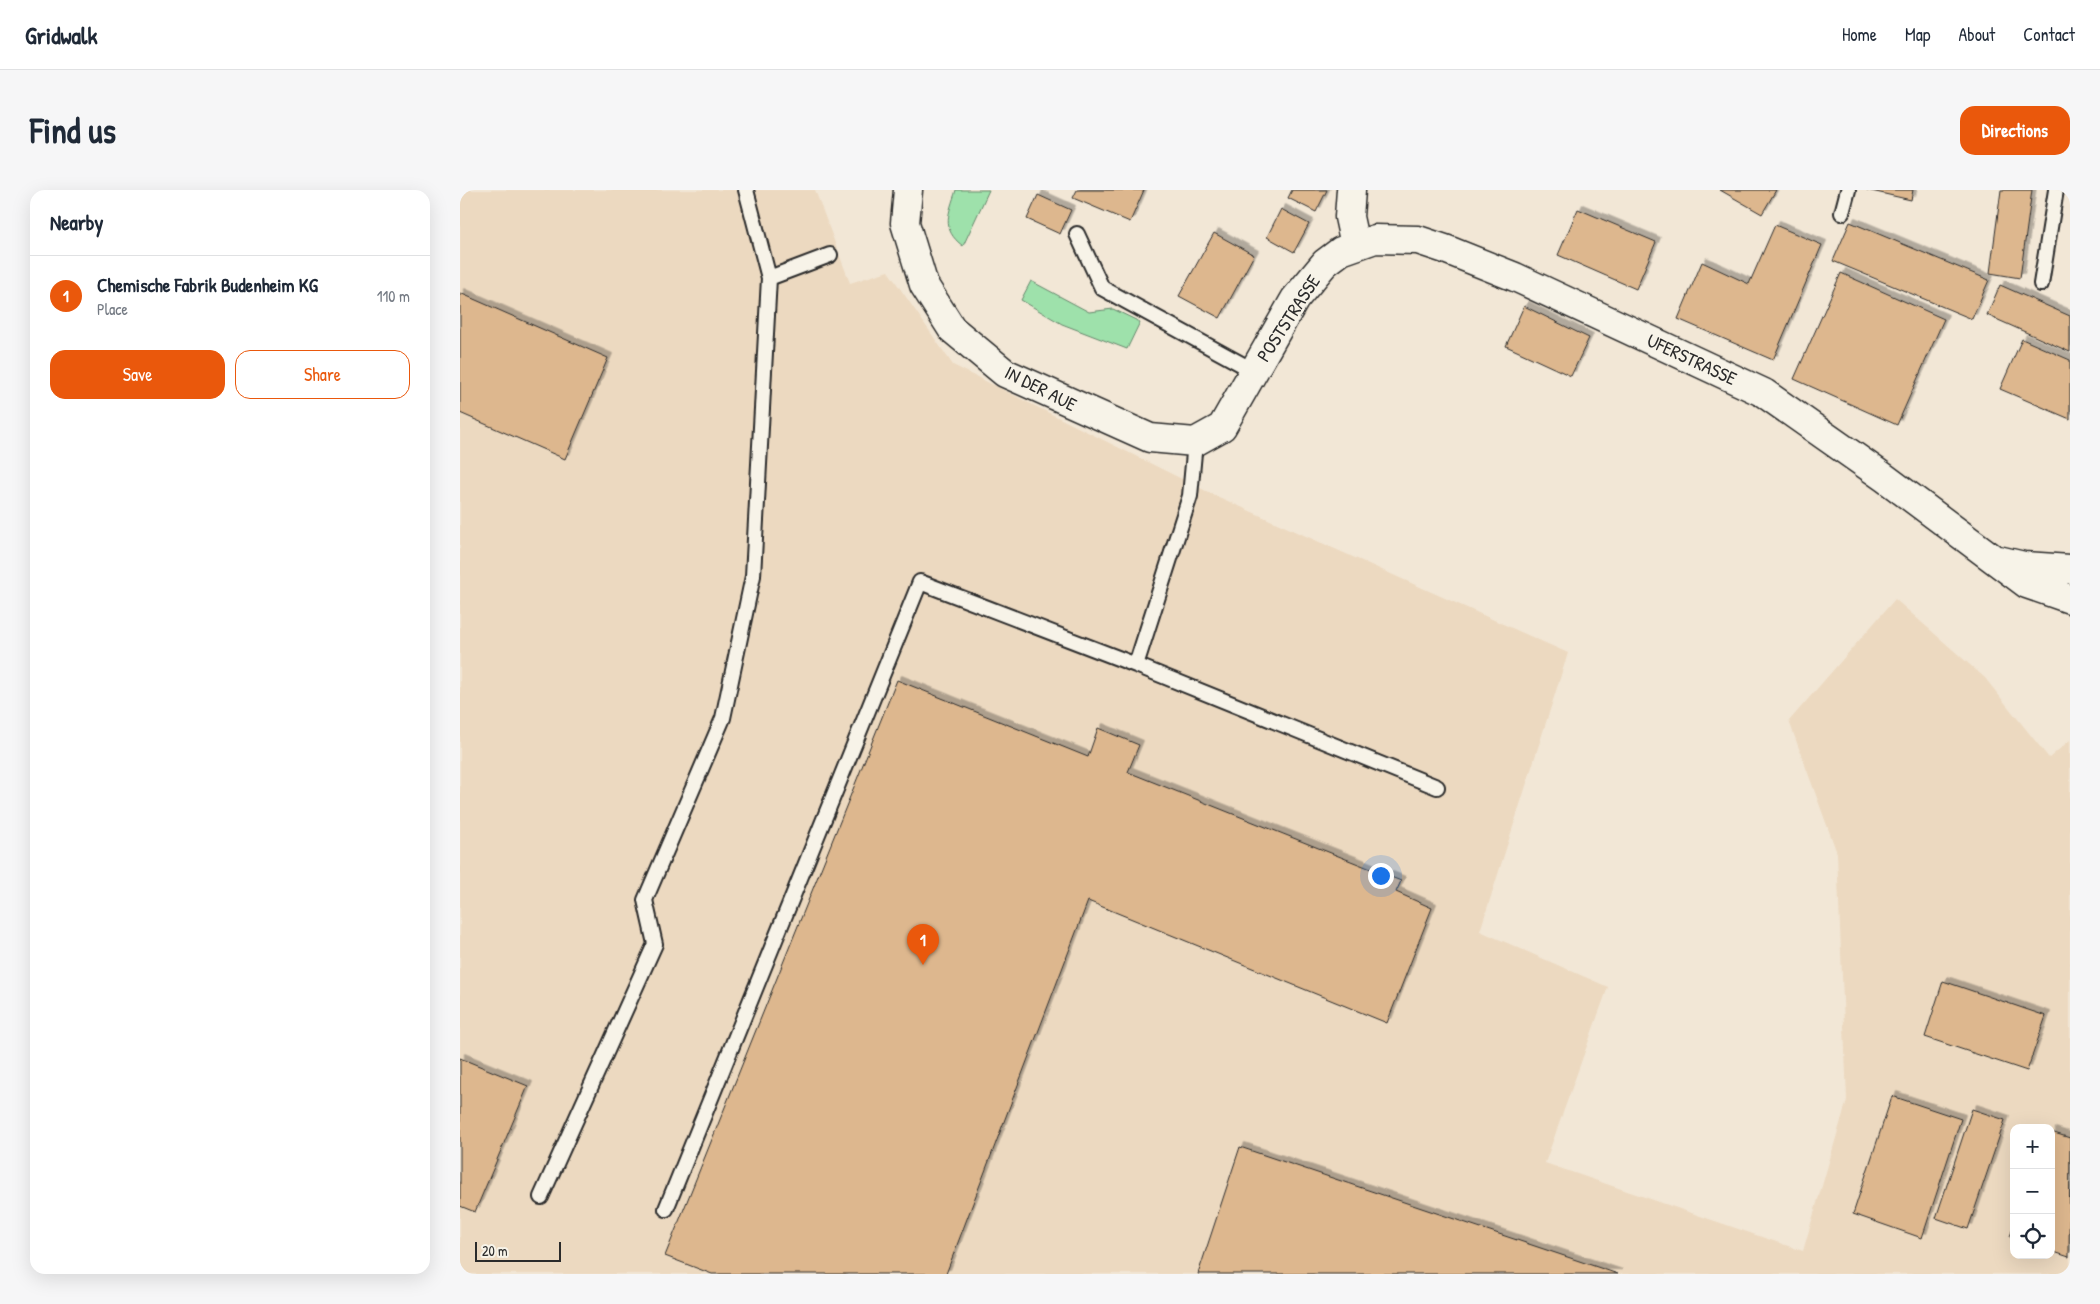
<!DOCTYPE html>
<meta charset="utf-8">
<style>
:root{--surface:#fff;--page:#f6f6f7;--text:#1f2937;--muted:#747a83;--line:#e0e1e3;--accent:#ea580c}
body{margin:0;font-family:"Patrick Hand",sans-serif;background:var(--page);color:var(--text)}
.controls{position:absolute;right:15px;bottom:15px;display:grid;overflow:hidden;border-radius:10px;box-shadow:0 5px 20px #0002}
.controls button{width:45px;height:45px;display:grid;place-items:center;padding:0;border:0;border-bottom:1px solid var(--line);background:var(--surface);color:var(--text);font:25px sans-serif}
.scale{position:absolute;left:15px;bottom:12px;width:86px;box-sizing:border-box;padding-left:5px;border:2px solid #2b2b2b;border-top:0;font-size:14px;line-height:18px;white-space:nowrap;color:#2b2b2b;-webkit-text-stroke:4px #f7f3e8;paint-order:stroke}
.you{position:absolute;left:920px;top:685px;width:18px;height:18px;margin:-12px;border:4px solid #fff;border-radius:50%;background:#1a73e8;box-shadow:0 0 0 8px #1a73e833}
.badge{display:grid;place-items:center;width:32px;height:32px;border-radius:50%;background:var(--accent);color:#fff;font-size:16px;font-weight:700}
.pin{position:absolute;translate:-50% -41px;filter:drop-shadow(0 1px 2px #0008)}
.pin::after{content:'';position:absolute;top:26px;width:18px;height:15px;background:inherit;clip-path:polygon(0 0,100% 0,50% 100%)}
.list{margin:0;padding:0;list-style:none}
h2{display:flex;justify-content:space-between;align-items:center;height:65px;margin:0;padding:0 20px;font-size:21px}
h2 small{font-size:16px;font-weight:400;color:var(--muted)}
.list li{display:grid;grid-template-columns:32px 1fr auto;gap:15px;align-items:center;box-sizing:border-box;height:80px;padding:0 20px;border-top:1px solid var(--line)}
.list b{display:block;font-size:19px;white-space:nowrap}
.list p{margin:0;font-size:16px;white-space:nowrap;color:var(--muted)}
.list em{font-size:16px;font-style:normal;color:var(--muted)}
.actions{display:flex;gap:10px;padding:15px 20px}
.actions a{flex:1;padding:11px 0;border:1px solid var(--accent);border-radius:15px;text-align:center;font-size:18px;color:var(--accent)}
.actions .main{background:var(--accent);color:#fff}
.icon{flex:none;width:28px;height:28px;fill:none;stroke:currentColor;stroke-width:2;stroke-linecap:round;stroke-linejoin:round}
.map{position:relative;flex:none;width:1610px;height:1084px;overflow:hidden;border-radius:15px}
header{display:flex;align-items:center;gap:30px;box-sizing:border-box;height:70px;padding:0 25px;background:var(--surface);border-bottom:1px solid var(--line)}
header strong{font-size:24px}
nav{display:flex;gap:28px;margin-inline-start:auto;font-size:18px}
.intro{display:flex;align-items:center;justify-content:space-between;box-sizing:border-box;height:120px;padding:0 30px}
h1{margin:0;font-size:35px}
.button{padding:12px 22px;border-radius:15px;background:var(--accent);color:#fff;font-size:18px;font-weight:700}
main{display:flex;gap:30px;padding:0 30px}
aside{flex:1;background:var(--surface);border-radius:15px;box-shadow:0 5px 20px #0002}
.map>svg:first-child{display:block}
</style>
<header>
<strong>Gridwalk</strong>
<nav><a>Home</a><a>Map</a><a>About</a><a>Contact</a></nav>
</header>
<div class="intro"><h1>Find us</h1><a class="button">Directions</a></div>
<main>
<aside>
<h2>Nearby<small></small></h2>
<ul class="list">
<li><span class="badge">1</span><div><b>Chemische Fabrik Budenheim KG</b><p>Place</p></div><em>110 m</em></li>
</ul>
<div class="actions"><a class="main">Save</a><a>Share</a></div>
</aside>
<div class="map">
<svg width="1610" height="1084" viewBox="0 0 1610 1084">
<defs>
<filter id="shadow"><feDropShadow dx="4.5" dy="-4.5" stdDeviation="0" flood-color="#0004"/></filter>
</defs>
<rect width="100%" height="100%" fill="#f2e7d6"/>
<filter id="ink" filterUnits="userSpaceOnUse"><feTurbulence type="fractalNoise" baseFrequency=".02" numOctaves="2"/><feDisplacementMap in="SourceGraphic" scale="10" xChannelSelector="R" yChannelSelector="G"/><feConvolveMatrix kernelMatrix="1 2 1 2 8 2 1 2 1" color-interpolation-filters="sRGB"/></filter>
<g filter="url(#ink)">
<path fill="#ecd9c0" fill-rule="evenodd" d="M0 0H355L390 93 428 81 493 175 752 304 1108 463 1020 741 1148 797 1085 973 1343 1061 1387 910 1377 663 1329 531 1435 409 1525 488 1589 568 1610 550V1084H0ZM1554 938H1591V1065H1554Z"/>
<path fill="#9ee1ab" stroke="#64866b" d="M496 0H529L503 56C480 39 489 23 496 0Z
M571 91 629 122 653 119 680 132 667 159 602 134 561 110Z"/>
<path fill="#ddb78e" stroke="#2b2b2b" filter="url(#shadow)" d="M617 0H684L670 32 613 8Z
M832 0H867L856 22 828 8Z
M1260 0H1316L1302 24Z
M1407 0H1453L1451 10Z
M1541 0H1572L1560 88 1530 83Z
M578 5 611 20 600 44 567 29Z
M821 19 849 34 834 62 807 47Z
M1118 19 1196 52 1176 99 1098 65Z
M1390 32 1529 90 1512 129 1373 71Z
M1315 35 1362 55 1313 170 1218 129 1242 72 1289 94Z
M754 43 794 65 760 128 719 106Z
M1381 83 1484 129 1437 235 1334 189Z
M1540 95 1610 126V162L1527 125Z
M0 103 148 168 105 269 0 223Z
M1064 116 1129 148 1111 186 1046 156Z
M1562 149 1610 170V229L1540 199Z
M437 490 628 567 638 538 679 555 668 582 941 691 936 702 972 718 927 833 628 711 486 1084H252L205 1066Z
M1483 791 1586 826 1567 881 1465 847Z
M0 868 68 896 15 1022 0 1016Z
M1432 906 1501 929 1462 1048 1393 1024Z
M1512 919 1545 930 1508 1039 1476 1028Z
M1591 942 1610 948 1609 1067 1591 1061Z
M780 957 1158 1084H738Z
M1554 1035V1049L1550 1047Z"/>
<g fill="none" stroke-linecap="round" stroke-linejoin="round">
<g stroke="#2b2b2b" stroke-width="18">
<path id="service" d="M1382 23 1388 0
M617 44 642 98 794 181
M309 88 370 65
M1581 94 1596 0
M676 475 977 597
M81 1007 195 754 185 710 263 528 293 386 309 88 286 0
M206 1019 460 392 676 475 730 306 735 252"/>
</g>
<g stroke="#2b2b2b" stroke-width="31">
<path id="minor" d="M448 0 445 33 464 95 492 139 545 183 690 248 735 252 762 237 835 109 865 73 881 61 915 49 958 50 985 59 1055 87 1304 203 1425 288 1567 394 1610 409
M891 0 889 27 895 55
M1538 370 1564 376 1610 379"/>
</g>
<use href="#service" stroke="#f7f3e8" stroke-width="14"/>
<use href="#minor" stroke="#f7f3e8" stroke-width="28"/>
</g>
</g>
<g text-anchor="middle" dominant-baseline="central" stroke-width="4.5" stroke-linejoin="round" paint-order="stroke">
<g font-size="19" fill="#2b2b2b" stroke="#f7f3e8">
<text transform="translate(828 128) rotate(-57)">POSTSTRASSE</text>
<text transform="translate(1232 169) rotate(25)">UFERSTRASSE</text>
<text transform="translate(581 198) rotate(27)">IN DER AUE</text>
</g>
</g>
</svg>
<div class="controls">
<button>+</button>
<button>−</button>
<button><svg class="icon" aria-label="locate" viewBox="0 0 24 24"><circle cx="12" cy="12" r="6"/><path d="M12 2v4M12 18v4M2 12h4M18 12h4"/></svg></button>
</div>
<div class="scale">20 m</div>
<div class="you"></div>
<div class="pin badge" style="left:463px;top:775px">1</div>
</div>
</main>
